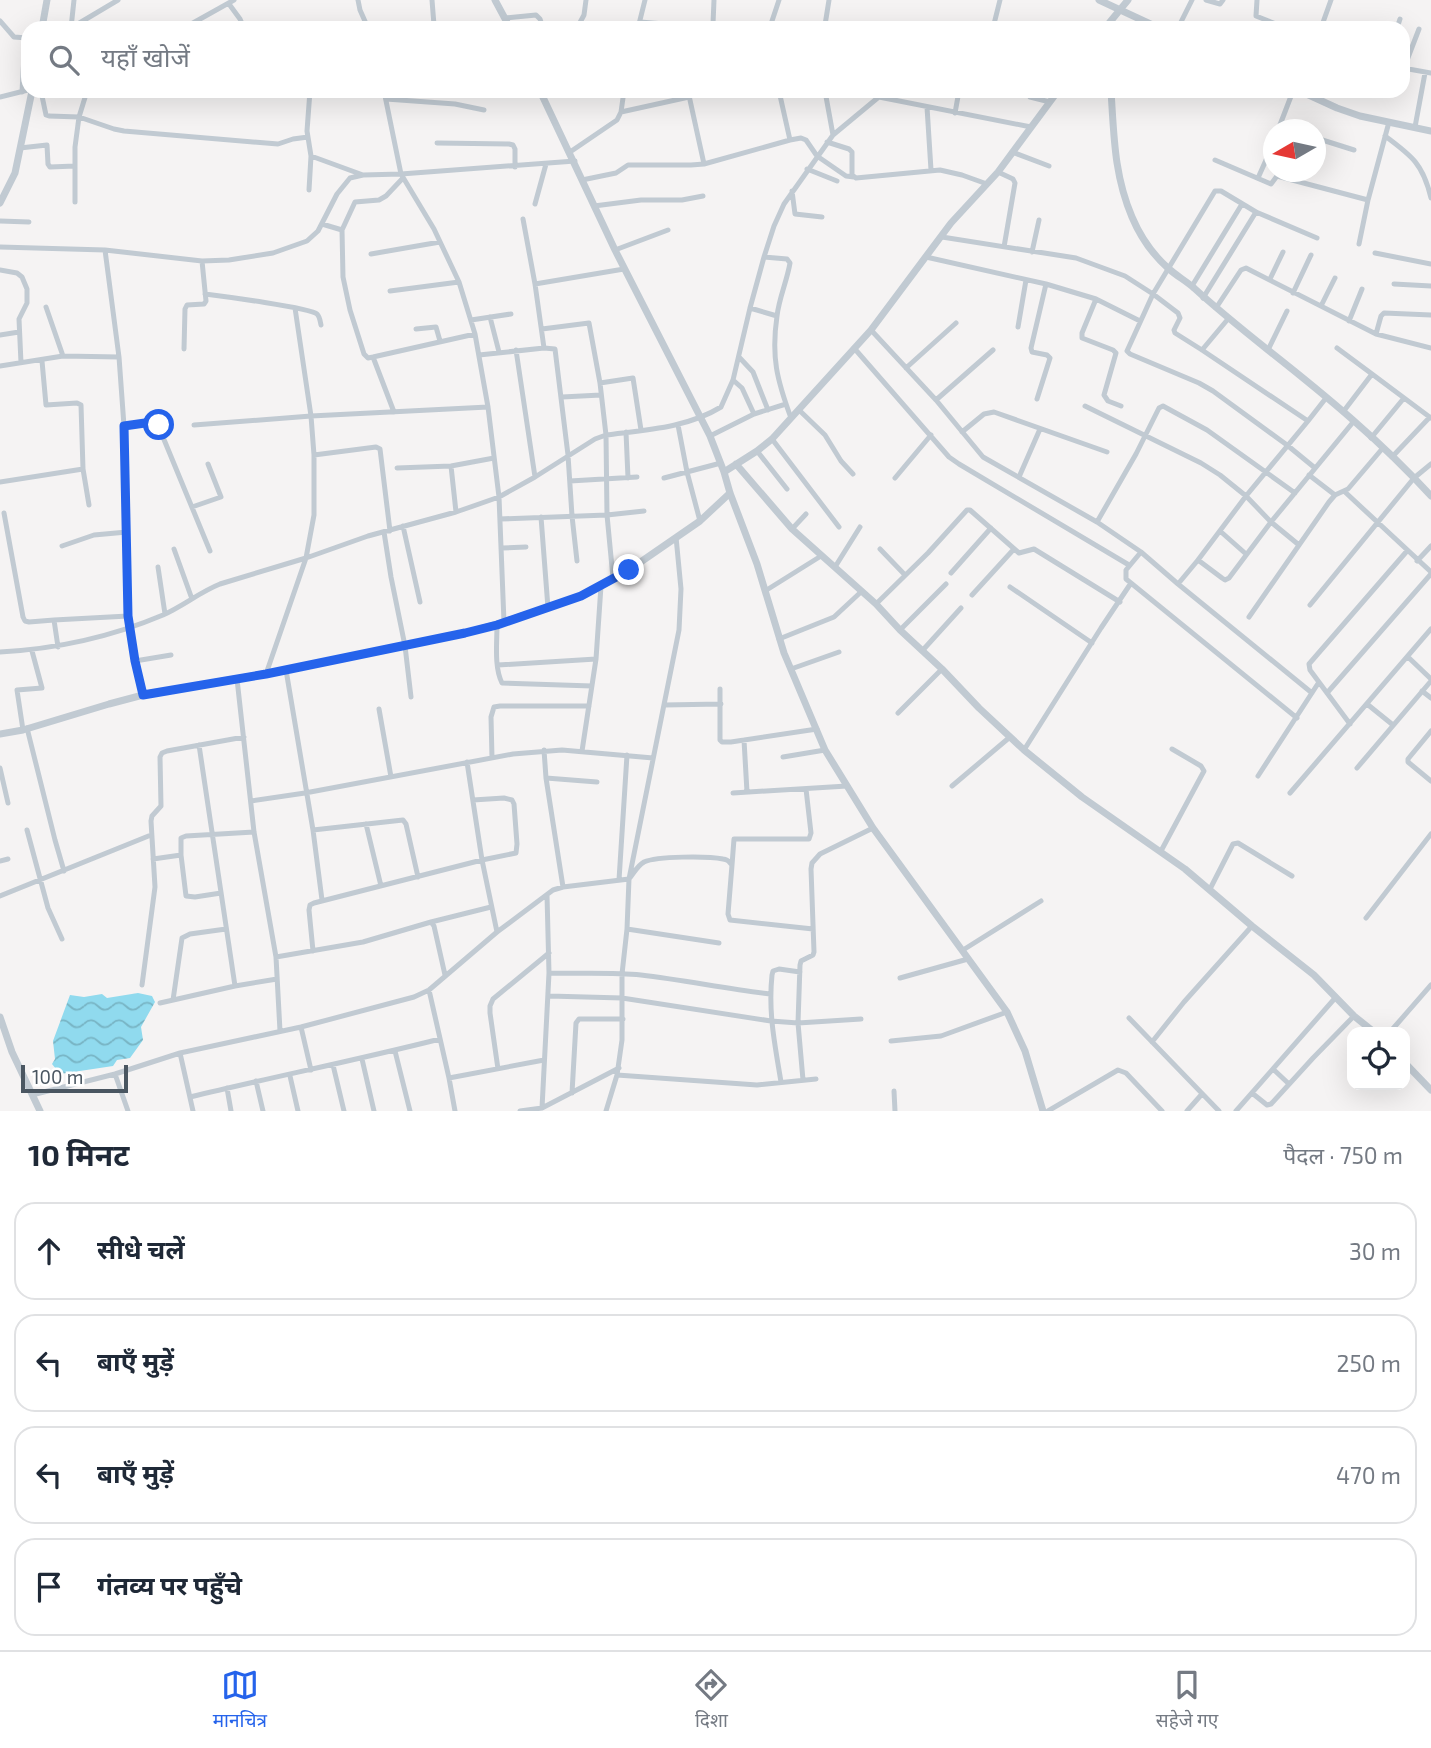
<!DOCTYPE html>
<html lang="hi">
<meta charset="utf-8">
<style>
:root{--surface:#fff;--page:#f2f2f3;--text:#1f2937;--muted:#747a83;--line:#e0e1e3;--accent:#2563eb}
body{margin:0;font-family:"Exo 2","Noto Sans Devanagari",sans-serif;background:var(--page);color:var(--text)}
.controls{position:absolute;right:21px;bottom:21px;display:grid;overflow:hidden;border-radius:14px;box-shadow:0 7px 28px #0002}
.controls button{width:63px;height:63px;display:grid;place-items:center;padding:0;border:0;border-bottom:2px solid var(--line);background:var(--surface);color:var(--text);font:35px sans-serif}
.compass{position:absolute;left:1263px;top:119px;width:63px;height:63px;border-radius:50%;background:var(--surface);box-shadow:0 7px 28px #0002;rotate:261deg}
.scale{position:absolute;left:21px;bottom:18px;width:107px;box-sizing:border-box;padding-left:7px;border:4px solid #4a5661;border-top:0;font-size:19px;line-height:24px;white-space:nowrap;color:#4a5661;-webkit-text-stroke:5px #fff;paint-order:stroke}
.stop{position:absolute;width:21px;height:21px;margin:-16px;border:5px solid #2563eb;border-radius:50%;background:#fff}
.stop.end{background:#2563eb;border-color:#fff;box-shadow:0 2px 7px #0008}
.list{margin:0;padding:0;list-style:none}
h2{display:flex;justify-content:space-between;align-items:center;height:91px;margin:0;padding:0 28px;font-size:30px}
h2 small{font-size:23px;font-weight:400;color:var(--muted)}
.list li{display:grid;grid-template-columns:46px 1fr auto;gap:21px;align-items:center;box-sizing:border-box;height:98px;margin:0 14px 14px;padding:0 14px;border:2px solid var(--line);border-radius:21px}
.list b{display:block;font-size:26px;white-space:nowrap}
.list em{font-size:23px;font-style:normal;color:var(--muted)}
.icon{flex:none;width:38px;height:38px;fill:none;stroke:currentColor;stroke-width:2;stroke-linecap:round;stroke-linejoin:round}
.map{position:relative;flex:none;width:1431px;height:1111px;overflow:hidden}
.search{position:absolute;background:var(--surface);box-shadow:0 7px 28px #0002;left:21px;right:21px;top:21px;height:77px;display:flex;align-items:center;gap:18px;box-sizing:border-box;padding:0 24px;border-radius:21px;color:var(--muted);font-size:26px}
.sheet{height:539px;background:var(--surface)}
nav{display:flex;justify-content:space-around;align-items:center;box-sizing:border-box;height:98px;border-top:2px solid var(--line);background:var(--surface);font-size:19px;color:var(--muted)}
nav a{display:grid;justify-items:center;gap:4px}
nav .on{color:var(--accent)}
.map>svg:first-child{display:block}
</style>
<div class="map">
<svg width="1431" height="1111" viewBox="0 0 1431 1111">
<defs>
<pattern id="water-waves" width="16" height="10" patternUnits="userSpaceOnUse" patternTransform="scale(1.75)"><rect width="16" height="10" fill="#90daee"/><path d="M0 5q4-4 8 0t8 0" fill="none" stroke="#78b4c4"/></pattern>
</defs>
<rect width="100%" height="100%" fill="#f5f3f3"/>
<path fill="url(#water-waves)" d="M138 993 152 996 155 1002 141 1027 143 1040 130 1058 117 1060 113 1066 60 1074 52 1064 55 1059 53 1041 70 995 84 997 102 994 107 998Z"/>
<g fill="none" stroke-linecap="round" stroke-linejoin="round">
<path stroke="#c1cad2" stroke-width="5" d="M358 0 360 10 368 28
M432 0 434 25
M1206 0 1220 4 1223 0
M1257 0 1256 16 1286 28
M229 4 240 19 244 28
M505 18 536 15 540 19 543 28
M0 21 14 37 27 38
M640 22 664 24 757 26 817 24 825 25 824 28
M713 24 714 0
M825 25 829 0
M770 27 779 0
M71 28 118 0
M71 28 74 0
M184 28 234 0
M577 28 584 15 586 0
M638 28 645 0
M993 28 1000 0
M1178 28 1192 0
M1321 28 1331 0
M1397 28 1400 19
M1403 68 1431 73
M1404 68 1419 29
M37 91 42 96 46 115 49 116 79 117 114 129 124 131 278 144 293 139 308 137
M384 91 401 174 434 229 459 282 475 334 488 407 499 497 504 622
M688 91 704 164
M779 91 790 140
M825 91 833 135
M1026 91 1030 97 1050 102
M22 92 25 38
M0 97 28 90
M879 97 1031 127
M386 99 455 104 484 110
M927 107 931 170
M621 112 689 97
M955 113 959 91
M1415 127 1425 73
M1278 130 1293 91
M1385 136C1412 156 1423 164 1431 198
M1316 138 1354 150
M827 142 849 149 852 152V175L856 178 940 170 962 175 987 184
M437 143 509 144 513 145 515 149V167
M20 148 47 145 48 164 50 167 75 166
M570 152 617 120 621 112 624 91
M1012 152 1049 166
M311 156 363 175
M1215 160 1271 184 1277 176 1368 200
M807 169 837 181
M998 172 1013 179 1015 183 1004 247
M403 178 386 196 379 200 355 202 342 230 343 277 350 310 364 354 368 358 373 357 475 334
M1258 178 1274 142
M582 180 616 173 628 165H691L704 164 790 140 801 138 806 140 817 156 846 176 854 177
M309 190 311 156 307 131 310 91
M792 191 795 214 822 217
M75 202V147L79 117 87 91
M535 204 546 164
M594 206 641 200H682L703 196
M523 219 535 284 544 348
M0 221 29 222
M322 224 342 230
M942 237 1076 258 1125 276 1153 294 1178 313 1180 318 1174 330 1175 333 1202 350 1308 421 1246 496 1198 560 1178 584
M1359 244 1368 200 1389 122
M0 247 105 250 202 261 229 260 273 253 307 241 318 231 337 194 350 178 363 175 401 174 575 161
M105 250 119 357 124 426 128 616 135 661 143 695
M615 250 668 230
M1032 252 1039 220
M1375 253 1431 264
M371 254 440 242
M764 257 787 259 790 263C787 281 779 298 777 316 771 357 777 380 791 418
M926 257 1046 284 1096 299 1140 321
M0 270 17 273 22 277 27 289V303L19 319 21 363
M1270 279 1283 252
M535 284 624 269
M1394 284 1431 286
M1192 286 1242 204
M390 291 459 282
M1293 293 1311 255
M205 294C221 296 311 308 317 314 320 317 320 321 321 325
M1203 298 1256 212
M1096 299 1082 333V338L1113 350 1116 353 1104 395 1108 401 1121 406
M1321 306 1335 278
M46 307 63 356
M750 308 777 316
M1216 308 1241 270 1246 268 1376 334 1431 348
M490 317 499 352
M471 320 511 314
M1349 321 1362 289
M1018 327 1026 280
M416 329 436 327 440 341
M542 329 589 323 600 383 606 435 607 515 613 578
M871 330 936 400 983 457 1097 522 1141 552 1178 584 1312 693
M1376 334 1381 316 1384 313 1431 315
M0 335 19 332
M854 348 949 457 959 464 1129 565
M1337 348 1372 374 1343 412
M184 349 185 309 187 305 204 304 206 301 202 261
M516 350 535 477
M1202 350 1228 319
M1268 350 1287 311
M479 355 544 348 555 349 568 455 572 516 577 561
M373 357 394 412
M739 357 753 372 768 410
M42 361 46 405 77 403 81 405 83 469 89 505
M0 366 63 356 119 357
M906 368 956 323
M1372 374 1431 418
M733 380 742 388 754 414
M600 383 633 378 641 430
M562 397 601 395
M1037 399 1050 358 1047 355 1032 352 1031 348 1046 284
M936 400 993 350
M1085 406 1201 463 1220 475 1246 496 1271 522 1299 545
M799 410 825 435 841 461 853 474
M1308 421 1326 398
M194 425 311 416 488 407
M678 425 687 472 700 521
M124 426 152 422 158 425 210 551
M626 432 628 478
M962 432 984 414 994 412 1107 452
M710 436 754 414 786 404
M1371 438 1404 398
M772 439 839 527
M757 451 787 489
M314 455 376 447 380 449 390 531
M1392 457 1430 417
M451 466 456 512
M397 468 451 466 494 458
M1315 468 1287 445 1213 391 1199 383 1130 354 1127 351 1153 294 1215 191H1221L1256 212 1317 238
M1309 475 1335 495
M1019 477 1040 429
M664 478 721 463
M895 478 931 435
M570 481 637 477
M0 482 83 469
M1345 492 1431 572
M192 507 221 497 208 464
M4 513 23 617 25 621 29 622 54 620 58 647
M541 517 548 608
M500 519 607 515 644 511
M1097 522 1136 454 1159 408 1163 406 1207 430 1295 493
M403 526 420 602
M792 529 806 514
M1220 531 1246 554
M384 532 391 577 405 646 411 697
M62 546 94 535 127 532
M502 548 526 547
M174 549 192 599
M880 549 905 575
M1141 552 1126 570V579L1297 718
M1198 560 1222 578 1225 580 1229 578 1271 522 1354 421
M1417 561 1431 546
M158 567 165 614
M835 567 860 527
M951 573 991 528
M1010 587 1092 643
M765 591 821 556
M972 595 1014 549
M876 604 928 553 967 510H970L1019 553 1034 549 1120 602
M1310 605 1414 478 1431 464
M1249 617 1329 502 1335 495 1348 489 1382 449
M54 620 128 616
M497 625C497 643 494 667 502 683L592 686
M900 630 946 584
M779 639 834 617 862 591
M922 651 961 608
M0 652C56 649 111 637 163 615 183 606 200 592 220 584L306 558 368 536 456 512 499 497 535 477 595 439 606 435C645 430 687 428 721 407L733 380 750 308 764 257 774 226 784 204 833 135 886 91
M1408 657 1431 679
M135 661 171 655
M498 665 596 659
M791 669 839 652
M286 670 313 830 322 900
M266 674 306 558 314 515V455L311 416 295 308
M237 679 254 832 276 957 280 1031
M720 689V740L722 742H731L817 729
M1422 691 1431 698
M1327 693 1431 574
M1367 704 1393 725
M664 705 721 704
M379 709 391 777
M898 713 942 669
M1350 724 1310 670 1309 664 1407 551
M27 728 55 840 64 871
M23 730 17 690 42 688 32 651
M1431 731 1408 759V762L1431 781
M744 740 747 792
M199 745 235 986
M544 750 546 778 563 887
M1024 750 1101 628 1131 583
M582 751 596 659 601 586
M783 757 825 750
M492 758 491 717 494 707 500 706H589
M467 762 482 860 497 932
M0 768 8 803
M1357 768 1431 681
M1258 776 1319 682
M546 778 597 782
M952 786 1010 737
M733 793 847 786
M1290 793 1431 629
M251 801 305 793 513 754 562 750 653 758
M366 824 381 886
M27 830 48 908 62 939
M313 830 403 820 406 824 418 877
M1161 851 1204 771 1201 766 1172 749
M153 859 181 855
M0 861 8 859
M732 865 734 839H809L811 833 806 789
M619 880 627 755
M1210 889 1233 844 1238 843 1292 876
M221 893 195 897 186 896 181 855V838L186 836 254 832
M0 896 151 835
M1366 918 1431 834
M431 922 491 907
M627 929 719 943
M963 950 1041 901
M313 951 309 910 310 905 314 903 482 860 516 853 517 844 514 804 512 800 504 798 473 800
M276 957 363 942 431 922 434 926 445 975
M549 973C580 974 611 972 641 975 684 980 727 989 770 994
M900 978 968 959
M142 985 155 887 151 821 152 816 161 806 160 757 162 753 167 751 244 737
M429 990 449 1078 455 1111
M549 996 622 998 771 1021 798 1023 861 1019
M173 1000 182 938 190 934 226 929
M160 1003 235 986 277 979
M1129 1018 1219 1111
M301 1027 311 1070
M1390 1032 1431 985
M891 1041 941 1036 1007 1012
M1152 1042 1184 1002 1252 926
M395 1051 410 1111
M180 1053 193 1111
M362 1059 374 1111
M333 1065 344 1111
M498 1069 490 1013V1006L493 999 549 953
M1273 1069 1289 1084
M115 1074 128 1111
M617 1075 757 1085 816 1079
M290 1076 298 1111
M449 1078 544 1060
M803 1080 798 1023 800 965 801 961 813 955 814 952 811 869 812 863 820 854 873 828
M256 1081 263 1111
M781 1082C775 1045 768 1013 772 975L773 971 779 969 800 972
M227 1088 231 1111
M894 1091 895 1111
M572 1093 576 1023 579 1019H623
M1252 1093 1267 1105 1271 1104 1313 1058 1354 1016
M32 1095 115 1074 180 1053 301 1027 414 997 429 990 497 932 553 890 563 887 629 879C634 873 637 866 644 862 657 856 708 856 723 859 729 860 728 861 732 865L728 914 730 920 813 929
M190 1097C273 1077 357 1060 440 1039
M542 1108 549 973 547 895
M520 1111 542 1108 619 1068
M606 1111 617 1075 622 1040V974L627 929 629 879 679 630 681 589 676 537
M1048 1111 1118 1070 1126 1073 1162 1111
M1187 1111 1202 1094
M1236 1111 1336 997"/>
<path stroke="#c1cad2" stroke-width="7" d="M495 0 510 28
M1099 0 1159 28
M42 28 47 0
M1105 28 1128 0
M540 91 615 250 710 436 724 472 730 493 757 564 784 653 825 750 873 828 1007 1012 1025 1051 1043 1111
M1111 91C1114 135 1114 175 1132 217 1140 236 1153 255 1169 269 1177 276 1186 281 1194 288 1218 310 1243 330 1268 350 1325 395 1382 442 1431 496
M1300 91 1337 108 1360 116 1431 131
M0 203 15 173 32 91
M736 464 792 529 876 604 900 630 942 669 979 708 1024 750 1082 797 1185 869 1252 926 1314 975 1354 1016 1374 1032
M724 472 757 451 772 439 871 330 951 223 998 172 1058 91
M0 734 23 730 109 704 143 695 286 670 465 633 504 622 581 596 629 570 700 521 730 493
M0 1017 12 1052 40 1111
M1405 1063 1431 1090"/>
</g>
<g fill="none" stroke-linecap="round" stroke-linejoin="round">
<path stroke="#2563eb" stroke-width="9" d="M159 425 152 422 124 426 128 616 135 661 143 695 266 674 465 633 497 625 581 596 629 570"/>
</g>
</svg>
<div class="controls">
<button><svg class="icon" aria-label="locate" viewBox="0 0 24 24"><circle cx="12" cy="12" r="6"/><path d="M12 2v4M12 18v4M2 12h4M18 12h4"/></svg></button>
</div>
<svg class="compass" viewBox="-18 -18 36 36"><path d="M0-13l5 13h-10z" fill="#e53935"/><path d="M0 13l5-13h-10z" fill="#747a83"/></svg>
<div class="scale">100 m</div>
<div class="stop" style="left:159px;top:425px"></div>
<div class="stop end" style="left:629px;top:570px"></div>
<div class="search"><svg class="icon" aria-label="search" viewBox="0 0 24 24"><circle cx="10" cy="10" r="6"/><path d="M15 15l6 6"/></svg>यहाँ खोजें</div>
</div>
<section class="sheet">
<h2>10 मिनट<small>पैदल · 750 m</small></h2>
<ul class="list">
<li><svg class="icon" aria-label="ahead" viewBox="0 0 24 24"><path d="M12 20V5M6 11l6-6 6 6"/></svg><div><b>सीधे चलें</b></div><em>30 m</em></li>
<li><svg class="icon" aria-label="left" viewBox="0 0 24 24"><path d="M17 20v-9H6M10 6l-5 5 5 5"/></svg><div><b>बाएँ मुड़ें</b></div><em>250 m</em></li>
<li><svg class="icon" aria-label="left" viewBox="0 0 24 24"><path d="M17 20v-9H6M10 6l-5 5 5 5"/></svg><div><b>बाएँ मुड़ें</b></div><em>470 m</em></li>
<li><svg class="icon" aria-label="arrive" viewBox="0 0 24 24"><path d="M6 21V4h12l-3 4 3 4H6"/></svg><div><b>गंतव्य पर पहुँचे</b></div></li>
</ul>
</section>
<nav>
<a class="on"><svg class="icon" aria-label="map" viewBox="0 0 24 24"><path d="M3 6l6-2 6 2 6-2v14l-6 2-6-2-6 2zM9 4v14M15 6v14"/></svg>मानचित्र</a>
<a><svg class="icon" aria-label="directions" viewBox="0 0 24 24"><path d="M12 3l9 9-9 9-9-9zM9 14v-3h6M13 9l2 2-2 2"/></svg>दिशा</a>
<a><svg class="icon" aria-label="saved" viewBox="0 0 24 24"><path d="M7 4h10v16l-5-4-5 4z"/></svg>सहेजे गए</a>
</nav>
